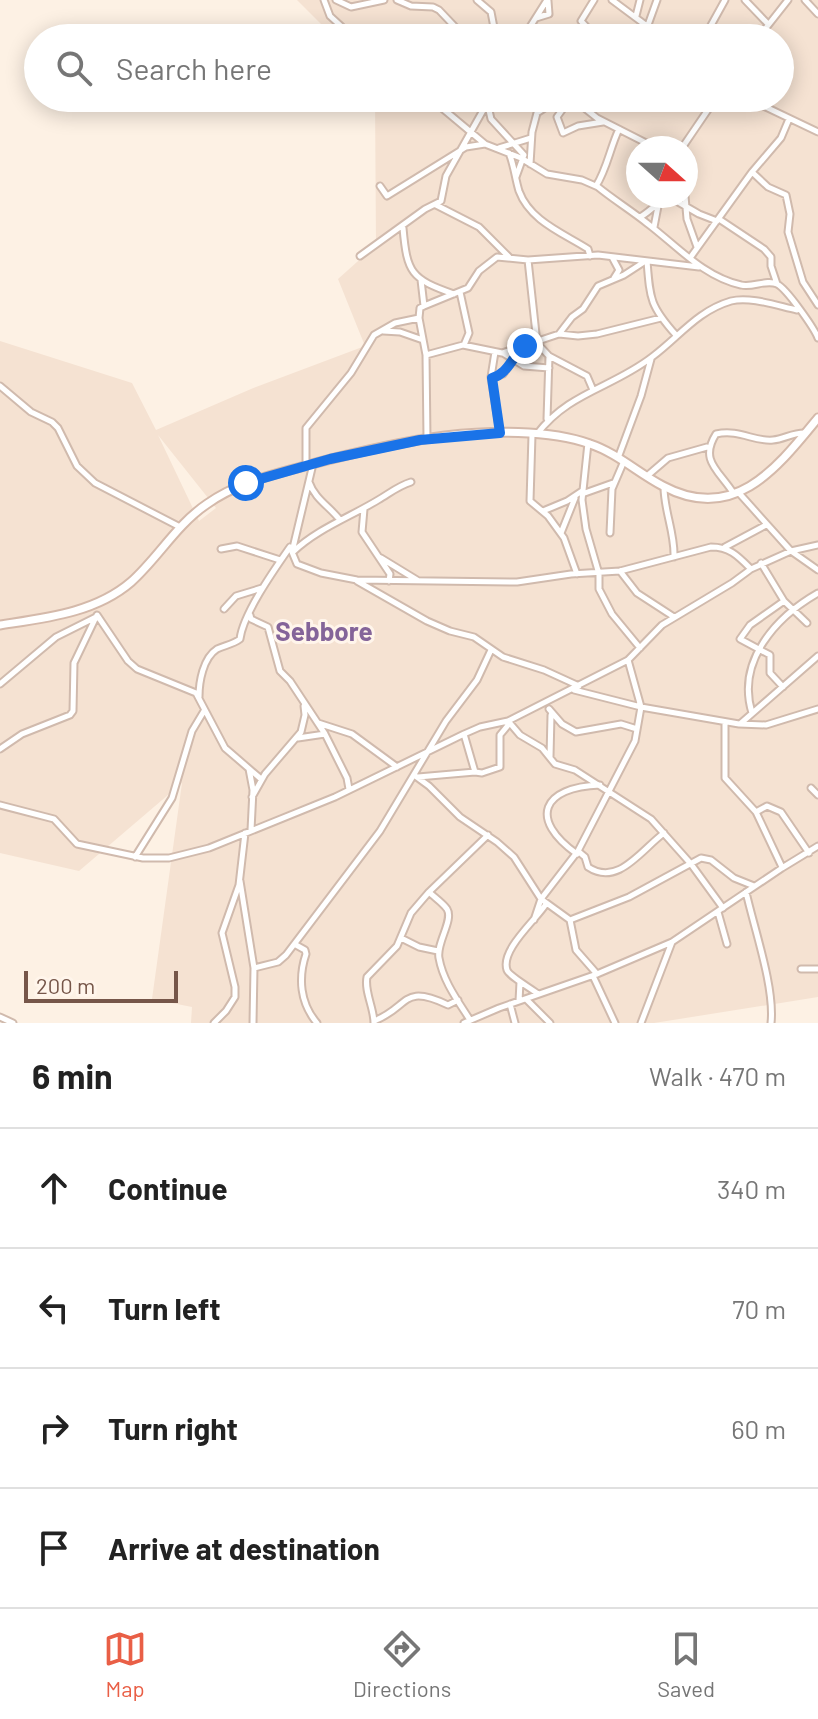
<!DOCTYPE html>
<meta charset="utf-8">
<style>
:root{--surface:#fff;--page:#f6f6f6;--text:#222;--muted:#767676;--line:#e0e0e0;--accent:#e95f46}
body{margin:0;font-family:Barlow,sans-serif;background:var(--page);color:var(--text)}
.compass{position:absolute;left:626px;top:136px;width:72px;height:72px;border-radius:50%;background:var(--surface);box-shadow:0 4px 20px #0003;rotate:111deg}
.scale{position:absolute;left:24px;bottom:20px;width:154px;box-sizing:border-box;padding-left:8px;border:4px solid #765649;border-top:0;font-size:22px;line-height:28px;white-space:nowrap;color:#765649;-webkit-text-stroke:6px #fff5eb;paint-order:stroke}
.stop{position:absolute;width:24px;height:24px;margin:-18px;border:6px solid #1a73e8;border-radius:50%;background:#fff}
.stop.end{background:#1a73e8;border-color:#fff;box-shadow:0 2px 8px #0008}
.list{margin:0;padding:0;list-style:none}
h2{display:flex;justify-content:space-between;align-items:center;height:104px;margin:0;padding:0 32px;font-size:34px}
h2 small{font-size:26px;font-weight:400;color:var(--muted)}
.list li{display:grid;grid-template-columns:52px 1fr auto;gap:24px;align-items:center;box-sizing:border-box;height:120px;padding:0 32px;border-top:2px solid var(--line)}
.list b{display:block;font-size:30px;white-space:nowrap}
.list em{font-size:26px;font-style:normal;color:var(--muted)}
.icon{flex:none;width:44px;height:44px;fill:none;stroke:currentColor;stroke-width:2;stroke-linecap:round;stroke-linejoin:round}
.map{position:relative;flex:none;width:818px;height:1023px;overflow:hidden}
.search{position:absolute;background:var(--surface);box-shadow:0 4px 20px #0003;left:24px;right:24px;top:24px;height:88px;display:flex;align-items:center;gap:20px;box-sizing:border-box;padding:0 28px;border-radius:44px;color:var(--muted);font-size:30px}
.sheet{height:584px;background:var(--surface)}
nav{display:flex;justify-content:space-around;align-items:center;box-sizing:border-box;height:112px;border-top:2px solid var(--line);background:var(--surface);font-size:22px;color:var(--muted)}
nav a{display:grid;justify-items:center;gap:4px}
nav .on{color:var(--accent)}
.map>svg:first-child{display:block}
</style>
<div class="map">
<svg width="818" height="1023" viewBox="0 0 818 1023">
<rect width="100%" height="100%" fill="#fdf1e4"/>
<path fill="#f5e2d2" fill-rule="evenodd" d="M297 0H818V997L654 1023H191L192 1007 152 999 182 783 79 871 0 853V341L132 383 156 430 251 389 365 346 338 279 376 245 375 98H780V38H335ZM638 148H686V196H638ZM158 435 216 508 199 521Z"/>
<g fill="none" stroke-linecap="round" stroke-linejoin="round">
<g stroke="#d0baad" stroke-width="9">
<path id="minor" d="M324 0 330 16 354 38
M336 0 351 7 384 0
M397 0 411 6 433 7 439 10 458 30 474 38
M477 0 491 12 496 38
M594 0 581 21 597 38
M612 0 663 38
M745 0 768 24
M805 0 818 14
M636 16 640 0
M536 18 549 14 548 1
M648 25 657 0
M523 38 547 0
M704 38 725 0
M758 38 788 0
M430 98 485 144 521 158 547 174 582 180 598 187C614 200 632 211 648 224 677 246 704 277 741 285 753 288 766 279 777 284 787 289 814 328 818 338
M534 98 544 106
M572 98 597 118 656 148
M747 98 818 132
M575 101 567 103 557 117 563 133 578 126 603 122
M488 106 491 119 524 155 516 177
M499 148 531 138
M682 148 716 98
M509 153C514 165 515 178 519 191 530 221 563 233 588 249L590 256
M530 164 532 132 537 113 560 98
M752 172 768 187 786 195 790 214 788 232 803 282 818 305
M380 186 387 196 466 147 485 144
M596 186C607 169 610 148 619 129
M685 196 687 219 697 247
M436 205 479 227 509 257
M640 217C652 211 659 198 673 199L699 214 717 221
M719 219 764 249 771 257V266L777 284
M654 227 660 196
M403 228C407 273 411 279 454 294
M360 256 425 209 441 201 446 176 490 98
M612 257 619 270 614 278
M690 258 752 172 781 138 789 119
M528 260 537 343 549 356 587 376 593 390
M647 261C650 299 650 306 676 335
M421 280 424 306 420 308 419 318 426 355 427 439
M460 292 469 333 464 345
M424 306 468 288 479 271 497 257 528 260 598 255 699 267
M383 331 400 332 423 340
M559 334 572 317 583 309 598 286 624 275 644 262
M495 352 491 377 500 433
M503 353 524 366 549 368
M426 355 463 345 502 353 559 334 578 336 597 334 661 318
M492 378 503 374 521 350
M0 386 31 412 52 422 58 428 77 466 95 483 180 527
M547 419 549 356
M537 434C569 392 612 388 652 357 679 337 697 311 731 301 750 296 778 306 797 310
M532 435 530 501 548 516 564 538 577 574
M588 443 582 500 586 529 599 574V589L612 614 640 648
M618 458 641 396 651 359
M313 464 292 552 297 564 321 573 357 580 517 582 571 574 620 571 711 547C730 547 738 556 751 569
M306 466V428L351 373 374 335 395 323 419 318
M647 476 668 458 707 447
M309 482C315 499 329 506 340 520
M664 487C664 511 675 533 674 557
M739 493 791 551 818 570
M582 494 613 483
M734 494C719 470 699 461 716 434 740 429 754 442 773 440 784 439 792 433 804 433
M364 509 362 532 390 574 389 581
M543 511 567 501 582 491
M561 533 575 498
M610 533 612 489 624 461
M725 547 766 525
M221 549 237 546 280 560
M293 552C317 529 350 517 378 500 390 493 398 486 411 482
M381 558 417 580
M761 563 784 601 807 623
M620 571 637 593 674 617
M357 581 427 621 450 631 474 637 503 657 544 670 579 686
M224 609 236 596 262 588
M250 615 251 619 268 627 280 671 290 681 325 734 347 778 349 789
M0 684 56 637 96 617
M783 687 770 673V655L740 639 750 625 784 601
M574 690 641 707 739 724 766 725 818 709
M199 697C199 682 203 658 217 649 225 645 232 645 240 639 243 614 274 570 290 547
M549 709 562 724 576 732 621 724 637 729
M752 713C736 661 776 617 818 593
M508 721 520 735 542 748 555 764 575 770 651 819 691 864 723 908
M725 722V778L756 812 782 867
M318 723 352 734 397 767
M740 724 818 656
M464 734 475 772
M298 738 325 734
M0 749 22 734 70 715 73 711 74 663 97 615 128 661 137 669 196 693 225 748 261 779
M550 757 551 715
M249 769 253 790 251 830
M414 775 429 786 460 817 497 842 514 857 541 899 570 920 576 950 597 974
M418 777 475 772 482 773 500 767V735L509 724
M811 788 818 795
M252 797 265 774 301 732 305 715 304 706
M0 805 54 819 77 844 143 858H169L209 848 335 797 464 734 480 727 508 721 628 660 662 625 732 583 751 569 791 551 818 545
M756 812 767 806 781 812 809 853
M579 852 585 857 588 867C618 887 641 850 664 833
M577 854C528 819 542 787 600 785
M135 857 172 798 192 731 204 711
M240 881 254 968 253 1023
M429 892C434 897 443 903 447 909 454 920 436 943 439 958 443 981 458 1001 470 1020
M746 892C754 928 775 988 771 1023
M718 912 727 944
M534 920 541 899 578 851 635 741 641 707 628 660
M570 920 629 897 701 858 711 860 734 878 754 886
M401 938 419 947 438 951
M296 945 305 950 306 954C298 978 300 1003 317 1023
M254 968 278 962 286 955 380 831 446 721 477 680 491 650
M801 969H818
M593 976 615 1023
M538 994C532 989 509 976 507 970 500 950 536 920 546 904
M526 999 550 1023
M519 1001 520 982
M510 1004 515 1023
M0 1017 13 1023
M374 1021C410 1007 401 983 448 1005L458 1000
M214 1023 226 1011 235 997V987L222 933 239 885 245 833
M374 1023C374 1008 364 991 367 977L397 946 411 913 429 892 488 835
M464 1023 499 1008 597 974 672 942 782 868 818 846
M641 1023 672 942"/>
</g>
<g stroke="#d4b9aa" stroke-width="11">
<path id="secondary" d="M0 625C45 618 95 613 131 582 158 558 176 525 207 504 238 482 273 475 308 465 353 453 399 442 445 436 488 431 549 429 590 444 617 453 638 473 663 486 734 524 777 468 818 418"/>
</g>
<use href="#minor" stroke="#fff" stroke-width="5"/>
<use href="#secondary" stroke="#fff" stroke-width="7"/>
</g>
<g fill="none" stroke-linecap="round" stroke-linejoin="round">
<path stroke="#1a73e8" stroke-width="10" d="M246 483 330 459 420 440 500 433 492 378C509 373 511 357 525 346"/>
</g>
<g text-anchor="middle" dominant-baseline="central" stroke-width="6" stroke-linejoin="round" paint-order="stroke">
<g font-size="26" font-weight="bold" fill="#846499" stroke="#fff5eb">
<text x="324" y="630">Sebbore</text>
</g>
</g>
</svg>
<svg class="compass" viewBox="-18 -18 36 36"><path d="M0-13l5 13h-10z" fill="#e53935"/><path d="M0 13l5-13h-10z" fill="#767676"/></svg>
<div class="scale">200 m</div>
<div class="stop" style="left:246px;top:483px"></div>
<div class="stop end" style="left:525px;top:346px"></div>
<div class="search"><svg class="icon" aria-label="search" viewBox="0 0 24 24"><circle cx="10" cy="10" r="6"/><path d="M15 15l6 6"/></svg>Search here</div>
</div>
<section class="sheet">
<h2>6 min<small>Walk · 470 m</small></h2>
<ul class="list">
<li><svg class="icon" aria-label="ahead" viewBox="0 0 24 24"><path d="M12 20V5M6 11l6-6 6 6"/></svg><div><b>Continue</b></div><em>340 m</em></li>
<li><svg class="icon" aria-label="left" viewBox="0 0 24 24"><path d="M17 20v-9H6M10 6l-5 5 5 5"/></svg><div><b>Turn left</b></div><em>70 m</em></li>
<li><svg class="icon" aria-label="right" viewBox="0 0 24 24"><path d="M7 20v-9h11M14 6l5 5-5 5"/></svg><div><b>Turn right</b></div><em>60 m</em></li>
<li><svg class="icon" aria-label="arrive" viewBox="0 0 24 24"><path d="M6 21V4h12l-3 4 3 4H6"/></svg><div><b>Arrive at destination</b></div></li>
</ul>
</section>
<nav>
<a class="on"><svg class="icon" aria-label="map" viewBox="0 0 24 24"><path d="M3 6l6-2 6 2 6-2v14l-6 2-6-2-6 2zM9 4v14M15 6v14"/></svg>Map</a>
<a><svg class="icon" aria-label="directions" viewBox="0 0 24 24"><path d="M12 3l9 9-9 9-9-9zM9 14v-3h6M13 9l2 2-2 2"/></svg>Directions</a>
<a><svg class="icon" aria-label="saved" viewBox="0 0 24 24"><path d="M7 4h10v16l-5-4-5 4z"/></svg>Saved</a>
</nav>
